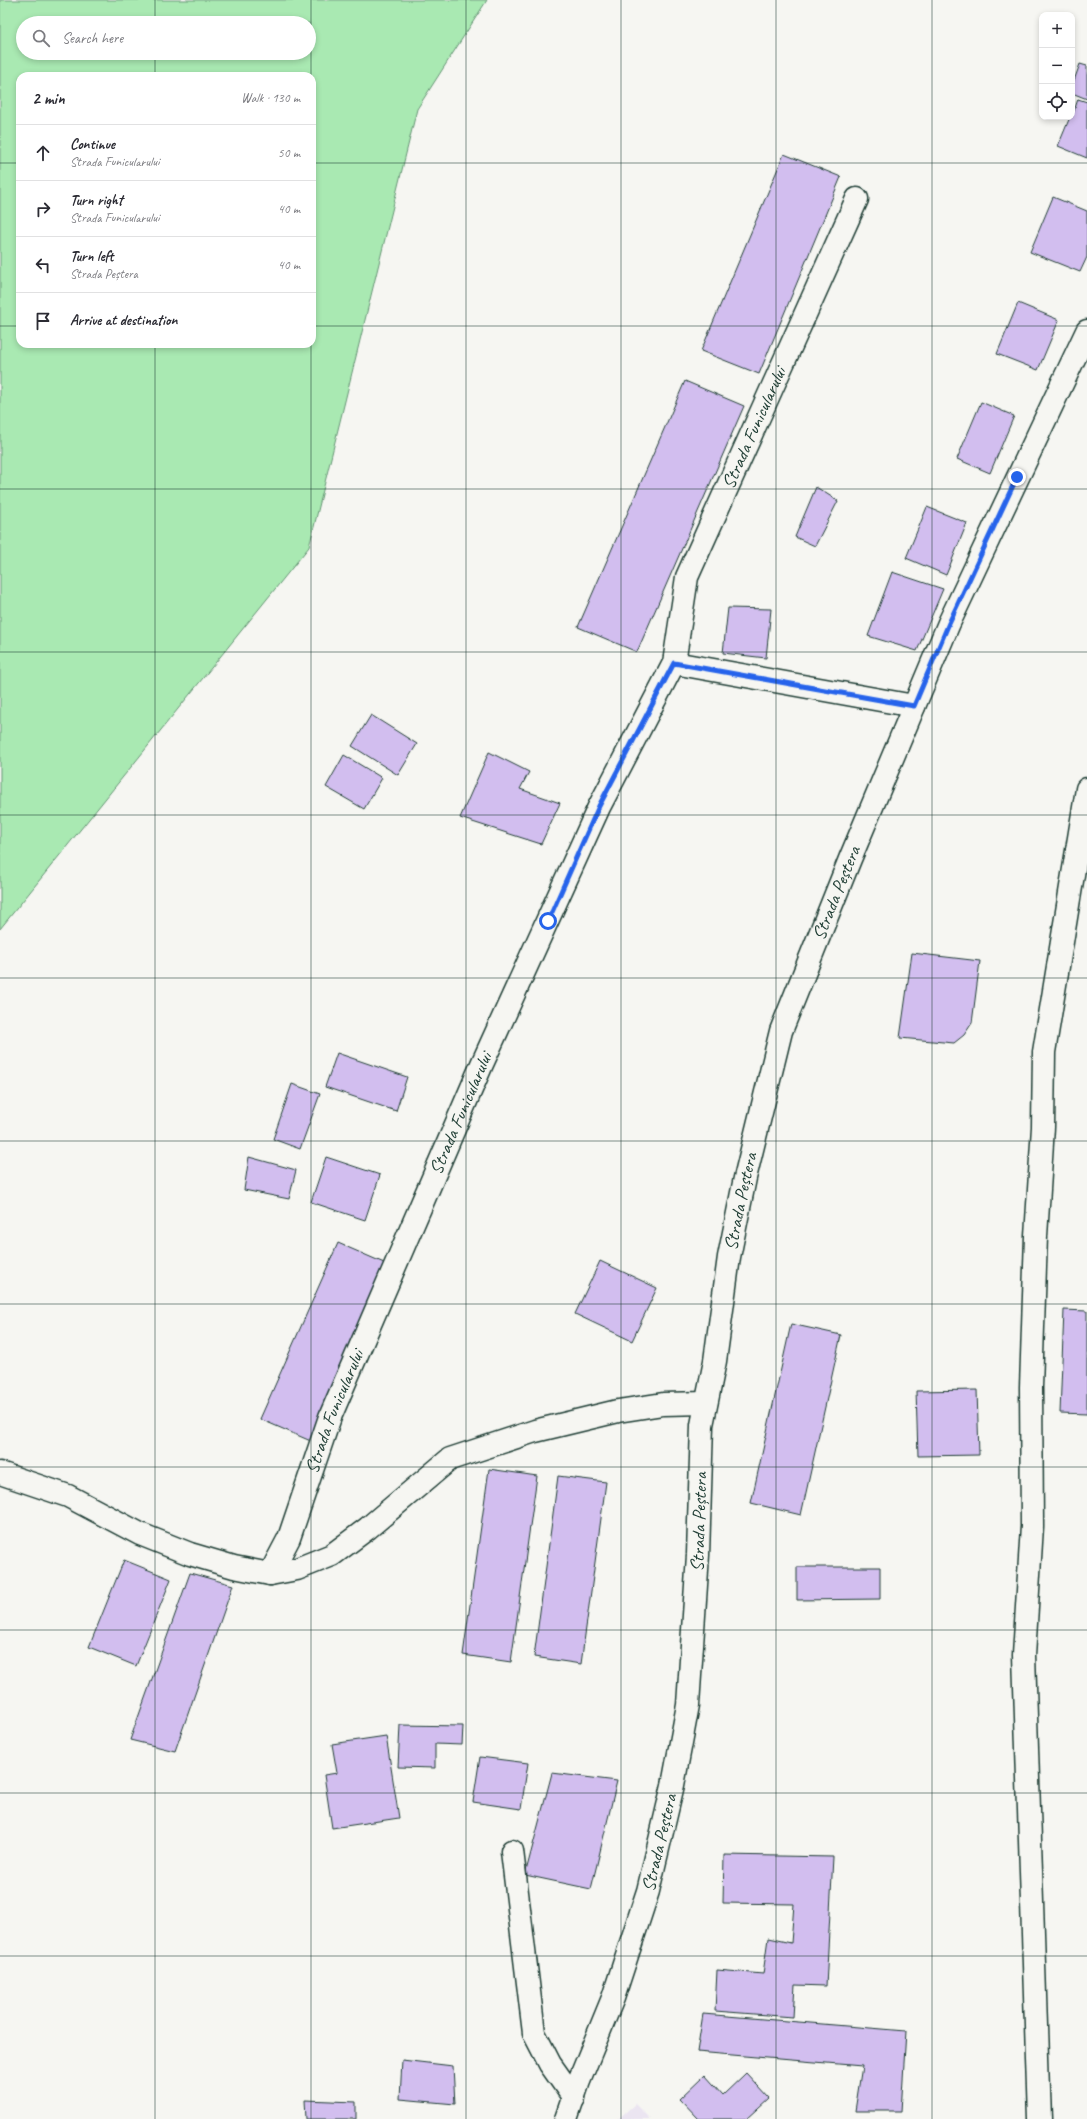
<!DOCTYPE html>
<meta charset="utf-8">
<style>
:root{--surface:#fff;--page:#f7f7f7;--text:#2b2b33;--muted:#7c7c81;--line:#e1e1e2}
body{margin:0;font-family:Caveat,sans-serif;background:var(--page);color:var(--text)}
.controls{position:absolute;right:12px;top:12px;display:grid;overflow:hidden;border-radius:8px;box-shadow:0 2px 6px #0003}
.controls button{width:36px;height:36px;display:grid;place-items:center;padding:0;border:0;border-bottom:1px solid var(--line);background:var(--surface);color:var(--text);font:20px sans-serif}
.stop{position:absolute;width:12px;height:12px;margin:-9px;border:3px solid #2563eb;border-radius:50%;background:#fff}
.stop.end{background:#2563eb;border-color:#fff;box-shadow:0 1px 4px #0008}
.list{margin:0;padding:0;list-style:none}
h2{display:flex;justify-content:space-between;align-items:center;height:52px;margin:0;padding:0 16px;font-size:17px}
h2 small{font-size:13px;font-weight:400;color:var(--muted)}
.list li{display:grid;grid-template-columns:26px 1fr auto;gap:12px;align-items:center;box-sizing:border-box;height:56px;padding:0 16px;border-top:1px solid var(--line)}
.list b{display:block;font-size:15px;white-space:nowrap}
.list p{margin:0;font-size:13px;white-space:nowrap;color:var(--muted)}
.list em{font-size:13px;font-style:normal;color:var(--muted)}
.icon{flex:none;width:22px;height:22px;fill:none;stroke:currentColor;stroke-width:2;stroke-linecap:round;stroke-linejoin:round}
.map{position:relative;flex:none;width:1087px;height:2119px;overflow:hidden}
.search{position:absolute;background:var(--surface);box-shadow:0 2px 6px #0003;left:16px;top:16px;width:300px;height:44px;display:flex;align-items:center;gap:10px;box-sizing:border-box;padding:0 14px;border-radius:22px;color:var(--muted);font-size:15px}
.panel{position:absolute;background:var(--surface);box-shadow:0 2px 6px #0003;left:16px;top:72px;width:300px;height:276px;border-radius:12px}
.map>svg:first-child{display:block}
</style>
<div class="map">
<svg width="1087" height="2119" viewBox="0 0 1087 2119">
<rect width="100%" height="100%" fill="#f6f6f2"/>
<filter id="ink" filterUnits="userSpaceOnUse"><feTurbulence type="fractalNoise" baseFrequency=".025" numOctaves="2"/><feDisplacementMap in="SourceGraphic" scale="8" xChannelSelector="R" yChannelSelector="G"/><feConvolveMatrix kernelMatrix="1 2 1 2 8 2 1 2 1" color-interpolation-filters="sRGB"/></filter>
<g filter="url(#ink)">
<path fill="#ebe5f1" d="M635 2104 650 2119H618Z"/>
<path fill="#a9e9b2" stroke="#649373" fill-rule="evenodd" d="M0 0H487L417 109 309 547 0 929ZM23 23H309V53H23ZM20 76H312V344H20Z"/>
<path fill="#d2beef" stroke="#1f3d34" d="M1080 64 1087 66V99L1072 93V86Z
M1078 99 1087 102V158L1058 146 1070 117H1072Z
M784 154 841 177 759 374 701 351Z
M1053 197 1087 211V257L1080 272 1030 252Z
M1018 303 1059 320 1038 370 997 354Z
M685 381 744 406 637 652 578 627Z
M981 402 1014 416 990 473 957 459Z
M816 487 838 501 815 546 795 537Z
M927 507 967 523 946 575 906 558Z
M892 572 943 589 917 651 868 636Z
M728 608 771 609 766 658 723 653Z
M371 715 417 744 398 775 352 746Z
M489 752 529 772 520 789 560 803 541 844 460 818Z
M344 755 382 778 364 809 326 787Z
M912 953 980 961 972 1023 964 1035 954 1043 900 1038Z
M337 1053 407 1077 396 1111 325 1087Z
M292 1084 320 1094 300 1149 273 1139Z
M249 1157 296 1170 289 1199 244 1190Z
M326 1157 380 1175 365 1220 311 1202Z
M338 1243 391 1266 313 1442 260 1419Z
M600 1261 657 1288 632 1341 575 1314Z
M1064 1310 1087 1311V1414L1060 1413Z
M791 1324 841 1335 801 1515 751 1503Z
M977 1390 979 1455 918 1456 916 1391Z
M489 1469 537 1476 511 1662 463 1655Z
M558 1476 606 1482 581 1664 534 1657Z
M124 1560 171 1579 136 1666 89 1647Z
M797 1567H880V1599L797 1600Z
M190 1573 233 1585 175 1751 130 1740Z
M400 1725 463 1726 462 1745 435 1744V1768L398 1767Z
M386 1736 399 1818 332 1828 324 1775 337 1773 332 1744Z
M480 1757 528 1763 521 1809 473 1802Z
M552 1773 617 1781 591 1889 525 1875Z
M724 1855 833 1857 826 1986 795 1985 793 2017 715 2011 717 1970 763 1974 768 1938 791 1943 794 1904 723 1903Z
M703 2014 906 2031 901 2111H855L862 2066 697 2052Z
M402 2060 453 2066 455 2104 400 2099Z
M746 2073 769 2098 746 2119H699L680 2099 705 2075 723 2095Z
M305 2100 356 2102V2119H306Z"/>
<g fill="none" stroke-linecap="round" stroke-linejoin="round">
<g stroke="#1f3d34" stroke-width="25">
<g id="minor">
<path d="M674 663 914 706"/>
<path d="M0 1473 68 1496 140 1534 190 1554 234 1567 270 1574 297 1569 332 1555 368 1528 450 1459 535 1431 618 1411 663 1404 706 1403"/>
<path id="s1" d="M270 1574 289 1538 330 1417 482 1064 599 807 674 663 687 577 857 199"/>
<path d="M512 1851 534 2033 550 2064 574 2098"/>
<path id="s2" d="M566 2119 579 2081 613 1998 648 1891 673 1785 688 1705 698 1555 702 1425 715 1361 729 1257 745 1178 781 1031 850 859 949 623 1087 331"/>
<path d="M1039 2119 1024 1655 1032 1526 1031 1387 1036 1236 1043 1127 1044 1052 1087 789"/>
</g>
</g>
<use href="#minor" stroke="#f6f6f2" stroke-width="22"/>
</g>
</g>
<g fill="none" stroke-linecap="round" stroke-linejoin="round" filter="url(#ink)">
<path stroke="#2563eb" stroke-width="5" d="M548 921 599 806 674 663 914 706 949 623 1017 477"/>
</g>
<path fill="none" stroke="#1f3d34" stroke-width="1" stroke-opacity="0.55" d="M155 0V23M311 0V76M466 0V2119M621 0V2119M776 0V2119M932 0V2119M155 53V76M0 163H20M312 163H1087M0 326H20M312 326H1087M155 344V2119M311 344V2119M0 489H1087M0 652H1087M0 815H1087M0 978H1087M0 1141H1087M0 1304H1087M0 1467H1087M0 1630H1087M0 1793H1087M0 1956H1087"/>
<g text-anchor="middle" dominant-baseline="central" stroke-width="3" stroke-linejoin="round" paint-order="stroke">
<g font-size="19" fill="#1f3d34" stroke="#f6f6f2">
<text stroke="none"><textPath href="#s1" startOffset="1248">Strada Funicularului</textPath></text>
<text stroke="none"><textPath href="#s2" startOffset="1264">Strada Peștera</textPath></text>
<text stroke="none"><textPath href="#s1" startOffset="499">Strada Funicularului</textPath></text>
<text stroke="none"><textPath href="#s2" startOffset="940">Strada Peștera</textPath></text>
<text stroke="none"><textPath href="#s1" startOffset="175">Strada Funicularului</textPath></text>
<text stroke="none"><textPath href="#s2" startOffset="616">Strada Peștera</textPath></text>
<text stroke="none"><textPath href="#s2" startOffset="292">Strada Peștera</textPath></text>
</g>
</g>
</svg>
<div class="controls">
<button>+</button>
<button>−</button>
<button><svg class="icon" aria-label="locate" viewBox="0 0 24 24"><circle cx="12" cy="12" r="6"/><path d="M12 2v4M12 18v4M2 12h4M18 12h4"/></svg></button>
</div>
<div class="stop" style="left:548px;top:921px"></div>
<div class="stop end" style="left:1017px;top:477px"></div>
<div class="search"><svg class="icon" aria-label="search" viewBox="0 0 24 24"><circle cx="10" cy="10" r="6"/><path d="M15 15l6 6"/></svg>Search here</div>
<section class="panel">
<h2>2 min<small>Walk · 130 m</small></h2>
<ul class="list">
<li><svg class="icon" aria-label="ahead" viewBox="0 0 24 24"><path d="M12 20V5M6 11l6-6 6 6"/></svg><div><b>Continue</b><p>Strada Funicularului</p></div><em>50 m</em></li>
<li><svg class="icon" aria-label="right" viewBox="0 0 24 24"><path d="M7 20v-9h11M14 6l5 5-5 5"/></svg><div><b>Turn right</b><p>Strada Funicularului</p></div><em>40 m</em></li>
<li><svg class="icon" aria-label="left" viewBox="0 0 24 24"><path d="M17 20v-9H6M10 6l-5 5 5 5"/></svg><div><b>Turn left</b><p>Strada Peștera</p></div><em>40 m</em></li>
<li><svg class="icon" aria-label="arrive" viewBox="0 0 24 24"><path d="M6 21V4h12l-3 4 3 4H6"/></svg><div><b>Arrive at destination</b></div></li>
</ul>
</section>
</div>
